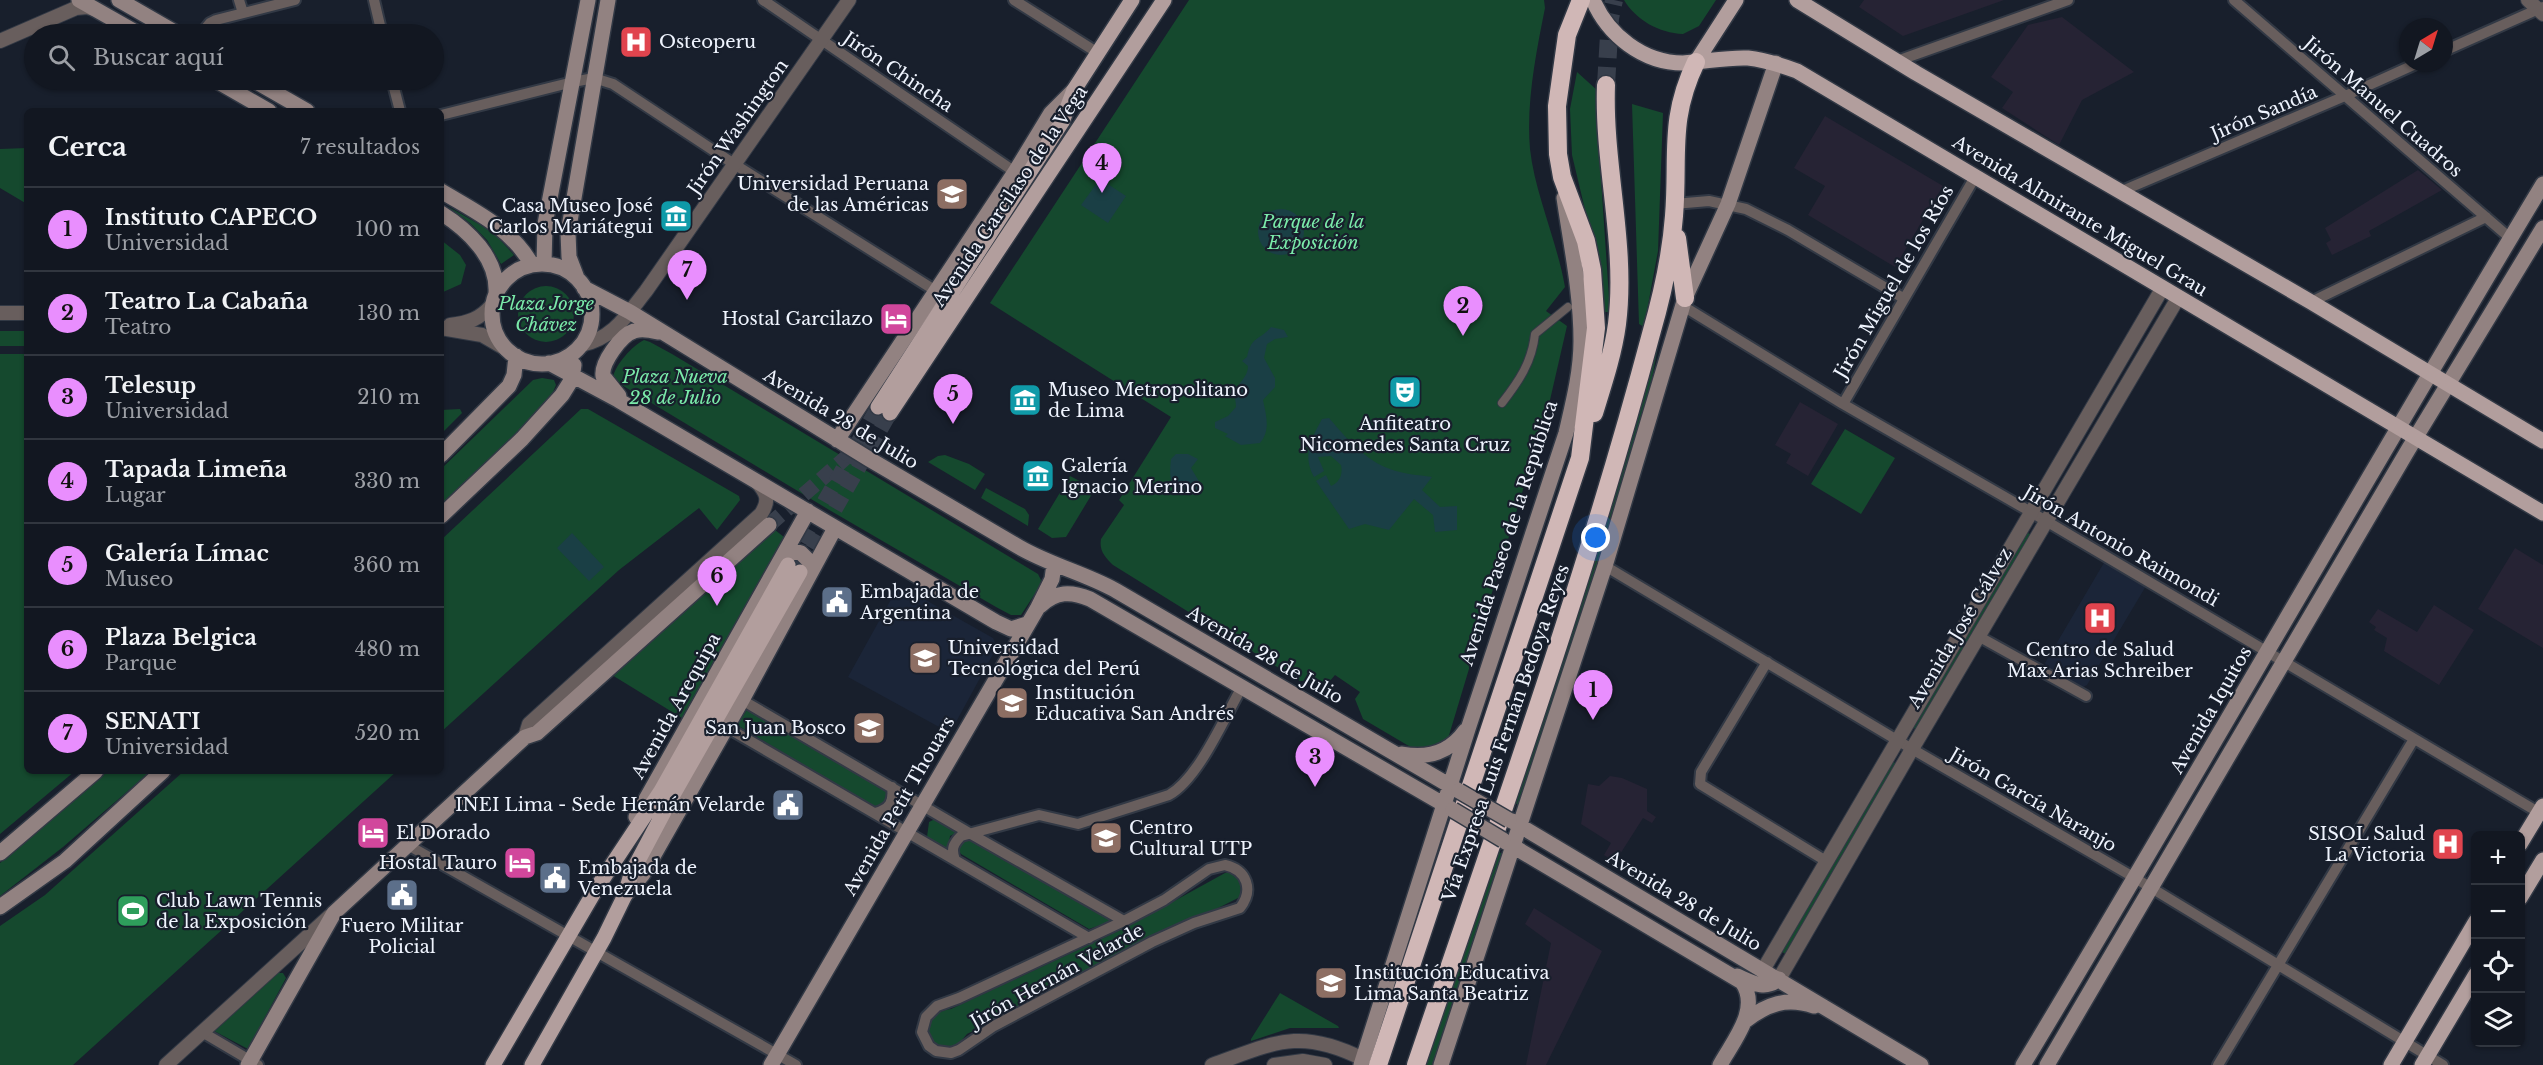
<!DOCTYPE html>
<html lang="es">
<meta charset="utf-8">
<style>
:root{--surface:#121721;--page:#1b202a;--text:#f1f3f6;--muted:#9c9fa5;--line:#31363f;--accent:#e98efe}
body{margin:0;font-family:"Libre Baskerville",serif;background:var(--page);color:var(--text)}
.controls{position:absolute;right:18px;bottom:18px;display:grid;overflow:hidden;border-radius:9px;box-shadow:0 2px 4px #0004}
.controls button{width:54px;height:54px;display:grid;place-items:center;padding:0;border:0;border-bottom:2px solid var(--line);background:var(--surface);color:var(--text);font:30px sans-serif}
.compass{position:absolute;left:2399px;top:18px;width:54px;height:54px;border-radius:50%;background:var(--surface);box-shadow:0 2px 4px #0004;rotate:38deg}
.you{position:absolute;left:1596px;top:538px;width:21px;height:21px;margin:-15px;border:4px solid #fff;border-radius:50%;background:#1a73e8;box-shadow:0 0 0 9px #1a73e833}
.badge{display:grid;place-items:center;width:39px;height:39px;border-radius:50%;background:var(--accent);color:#111;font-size:20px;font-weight:700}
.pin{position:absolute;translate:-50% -50px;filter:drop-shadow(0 2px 3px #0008)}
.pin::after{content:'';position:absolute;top:32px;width:21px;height:18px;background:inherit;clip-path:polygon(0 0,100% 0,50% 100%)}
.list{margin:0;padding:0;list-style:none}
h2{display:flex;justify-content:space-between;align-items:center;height:78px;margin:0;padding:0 24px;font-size:26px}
h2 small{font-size:20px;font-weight:400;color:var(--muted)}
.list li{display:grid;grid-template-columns:39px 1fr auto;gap:18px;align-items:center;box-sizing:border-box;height:84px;padding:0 24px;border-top:2px solid var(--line)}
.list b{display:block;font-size:22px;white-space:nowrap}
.list p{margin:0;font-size:20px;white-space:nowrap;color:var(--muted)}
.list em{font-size:20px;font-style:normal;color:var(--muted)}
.icon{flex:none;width:33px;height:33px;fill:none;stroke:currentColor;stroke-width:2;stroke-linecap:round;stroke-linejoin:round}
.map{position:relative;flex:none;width:2543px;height:1065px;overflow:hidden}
.search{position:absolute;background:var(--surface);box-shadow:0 2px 4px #0004;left:24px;top:24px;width:420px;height:66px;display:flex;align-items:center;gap:15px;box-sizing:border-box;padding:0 21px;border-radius:33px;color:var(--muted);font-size:22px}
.panel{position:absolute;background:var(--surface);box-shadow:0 2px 4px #0004;left:24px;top:108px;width:420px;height:666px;border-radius:9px}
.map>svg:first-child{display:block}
</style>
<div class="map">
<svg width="2543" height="1065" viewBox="0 0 2543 1065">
<rect width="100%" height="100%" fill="#181f2c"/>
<path fill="#262334" d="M1864 0H2004L1903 36 1859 7Z
M2062 17 2134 72 2082 100 2059 145 2002 108 2013 92 1991 77 2028 25Z
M1825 116 1943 186 1895 267 1808 215 1825 186 1794 168Z
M2418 170 2442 190 2369 231 2371 236 2332 255 2326 243 2331 240 2325 228Z
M1800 402 1838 424 1808 476 1786 463 1791 454 1775 445Z
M2515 548 2543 565V648L2478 609Z
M2434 605 2474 630 2439 685 2384 651 2387 638 2374 630 2376 627 2369 622 2378 609 2417 632Z
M1610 776 1622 778 1647 789V811L1656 817 1652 823 1643 818 1615 862 1604 855 1611 843 1581 824 1588 784 1599 786Z
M1534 908 1602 951 1546 1065H1526L1551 943 1525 924Z"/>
<path fill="#1b2538" d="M2105 561 2146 586 2087 685 2083 687 2046 666 2045 663Z
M899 585 993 638 997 647 950 733 848 677Z"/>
<path fill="#15492e" d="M1189 0H1544L1545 8C1536 53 1526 103 1530 149 1535 194 1557 241 1565 287L1546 311 1567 326 1550 400 1447 742 1419 752 1363 719 1355 699 1360 692 1335 675 1329 682 1300 681 1113 565C1105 557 1099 551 1101 539L1124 505 1119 500 1171 417 990 303Z
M1624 0H1716L1699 26 1683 34C1659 33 1636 20 1624 0Z
M1577 72 1598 91V135L1610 312H1603L1598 264 1572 155 1570 109Z
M1632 104 1663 113 1658 251 1644 327 1639 324Z
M27 148V204L0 188V149Z
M447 206 493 232 514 255 501 264 487 240 470 223Z
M441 240 460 255 466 265 461 284 441 293Z
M518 314a28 28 0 1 1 56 0a28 28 0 1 1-56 0Z
M0 331H27V346H0Z
M644 340 650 342 672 354 1038 574 1041 580 1040 586 1021 615H1011L996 607 831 511 615 381 613 377C616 364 632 346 644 340Z
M1658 347 1644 420 1520 806 1512 801Z
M0 354H27V771H75L0 834Z
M542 378 554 380 556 385 548 404 441 508V469L533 380Z
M460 409 462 413 441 434V410Z
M581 409H588L739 496 740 500 717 530 699 508 619 570 441 732V540Z
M1845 429 1895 458 1861 514 1811 484Z
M945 455 969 464 985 474 975 490 928 462 938 456Z
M1070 476 1095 489 1066 537 1052 538 1038 529Z
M986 488 1025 509 1029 515 1028 526 981 498Z
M775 530 784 537 682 718 612 675Z
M2026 532 2032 535 1917 730 1912 727Z
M748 708 884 789 890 794 882 807H873L737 725Z
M1892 761 1897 764 1786 954 1780 951Z
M108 771H151L63 847 0 896V863Z
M184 771H397L73 1065H0V926L45 895Z
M935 819 958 832 950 836 948 849 927 837 929 822Z
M972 838 1112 921 1089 929 961 854 957 849 958 840Z
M1496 850 1504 855 1436 1065H1425Z
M1231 872C1240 880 1242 885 1240 897L967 1034 957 1046C925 1056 915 1014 951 1009L1127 927 1225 873Z
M277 973H283L286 978 248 1049 214 1031Z
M1280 993 1338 1026 1339 1028H1290L1251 1041V1039Z"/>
<path fill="#1a3f45" d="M1100 179 1126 196 1108 223 1081 205Z
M1258 232a23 23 0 1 1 46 0a23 23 0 1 1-46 0Z
M1271 327 1284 330 1288 337 1275 339 1267 344 1264 358 1275 378V387L1263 400C1266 415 1271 430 1260 443L1241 445 1225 436 1228 434 1215 428V422L1228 416 1236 407C1236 400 1233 394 1237 388 1241 380 1248 376 1248 366L1242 361 1247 357C1251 336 1259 341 1271 327Z
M1329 418C1345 437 1366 461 1390 469 1403 474 1418 475 1432 477L1422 490 1440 507 1457 506V530L1435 532 1433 515 1414 499 1389 530 1365 524 1349 529 1316 481 1326 475 1331 486C1340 482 1343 474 1341 465L1331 456 1318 457 1324 471 1314 477C1302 455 1311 439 1322 419Z
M1176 454H1188L1198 459 1191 468 1203 488 1201 494 1193 495 1190 489H1178C1168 482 1170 470 1171 459Z
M572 533 604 567 589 581 557 548Z"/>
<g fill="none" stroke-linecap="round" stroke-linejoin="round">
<path stroke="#383f4c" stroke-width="15" stroke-dasharray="15 8" stroke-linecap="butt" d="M769 525 850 454"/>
<path stroke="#383f4c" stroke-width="15" stroke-dasharray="15 8" stroke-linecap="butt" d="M790 562 878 407
M801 569 890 413"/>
<path stroke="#383f4c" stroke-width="18" stroke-dasharray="18 9" stroke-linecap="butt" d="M1606 85 1610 18 1614 0"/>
<g stroke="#323945" stroke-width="10">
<path id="pedestrian" d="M1502 403C1519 381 1532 362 1535 334L1568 307"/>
</g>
<g stroke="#323945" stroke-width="14">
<path id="minor" d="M239 0 243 13
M374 0 382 34
M763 0 1015 172
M1014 0 1098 53
M2234 0 2510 238
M201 34 210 23 216 20 295 0
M2444 51 2543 7
M1897 61 2068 0
M392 80 400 111
M441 115 573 82 594 78 613 84 734 164 936 291
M2122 191 2345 96 2418 63
M1674 204 1709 201 1746 209 1788 230 1903 298
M2311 302 2486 217
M1683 306 1843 404 2031 512 2543 815
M1843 404 1975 177
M1605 566 1912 749 2135 878 2443 1065
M1978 636 2086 696
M1767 662 1701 772 1700 784 1826 861
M742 700 971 834 1124 921
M726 727 1089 938
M875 813C890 809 894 802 892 787
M406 844 796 1065
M955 860C951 849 953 844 961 836L1039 815 1078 824 1169 795C1199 778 1224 718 1242 687
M1225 865C1247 870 1254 890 1240 908L1194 923 1152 942 994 1026 959 1050 951 1053 936 1051 929 1046 922 1032 926 1017 937 1006 959 998 1124 921 1164 900 1209 869Z
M202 1032 258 1065
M2218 1065 2414 739"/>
</g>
<g stroke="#323945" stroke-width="16">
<path id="tertiary" d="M2528 0 2543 14
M0 41 76 8 87 7 94 9
M0 313H27
M450 325C468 323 480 319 492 305
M441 328 482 335 506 349
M581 345C614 338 626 316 646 291L849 0
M525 737 529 724 761 514C770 500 767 493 756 481
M1763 970 2162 289
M1779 979 1912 749 2178 298
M166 1065 330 916
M1212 1065C1274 1043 1299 1027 1363 1059
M1274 1065 1303 1061 1325 1065"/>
</g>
<g stroke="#323945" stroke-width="18">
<path id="secondary" d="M79 0 139 34
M119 0 178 34
M215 80 269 111
M253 80 307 111
M441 191C476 212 511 228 532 265
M441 213C468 230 498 258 496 293
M544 264 545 224 588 0
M492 314a50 50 0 1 1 100 0a50 50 0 1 1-100 0Z
M577 278 569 257 568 233 608 0
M584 288 630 312 869 459 1019 547C1050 565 1084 573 1115 590L1459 791
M549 363 618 400 996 622 1011 629 1027 624
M619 396 603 376C601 363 621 335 634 331 642 328 650 330 658 332
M837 440 1015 172 1051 113 1074 90
M441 455 509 386 514 375 516 356
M441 516 522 439 562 395 572 379 574 365
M781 561 794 551 801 553 809 561V576
M1040 606C1056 591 1071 591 1090 599L1450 808
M1402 754C1428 759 1450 752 1465 731
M636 817 808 511
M1512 821 1921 1065
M1504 841 1742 982C1761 1009 1733 1041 1720 1065
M0 853 96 771
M625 895 643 874 742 700 835 528
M0 907 65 861 163 771
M1737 976C1751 982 1765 991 1779 979
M1745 1021C1767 1004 1786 997 1814 1006
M248 1065 334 913 525 737 537 733 769 525
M771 1065 1037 609 1052 579 1054 564
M1361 1065 1469 726 1566 433C1573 403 1581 372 1581 341 1581 293 1571 245 1564 198
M1441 1065 1605 566 1685 298 1728 204 1776 63
M2023 1065C2199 773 2367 476 2543 184
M2047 1065 2408 450 2543 228"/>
</g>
<g stroke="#323945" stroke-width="18">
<path id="primary" d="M1593 0C1608 35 1643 63 1683 63 1704 62 1727 57 1748 58 1766 60 1781 65 1797 71L2543 513
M1797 0 1916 73 2311 302 2543 441
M1696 62 1736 0
M878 407 1062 122 1074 90 1132 0
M890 413 1164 0
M2520 844 2543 806
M2520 898 2543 860
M493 1065 596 889 661 791 788 565
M532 1065 604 938 625 895 631 874 674 793 800 572
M2391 1065 2476 921
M2422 1065 2476 974"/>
</g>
<g stroke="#323945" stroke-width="21">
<path id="motorway" d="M1677 238 1685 298
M1594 413C1603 384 1613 354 1617 324 1627 245 1603 165 1606 85
M1378 1065 1580 458 1596 328 1592 270 1586 241 1562 177 1558 154 1557 106 1567 35 1581 0
M1416 1065C1498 823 1585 582 1651 334 1662 296 1671 256 1674 216 1679 156 1668 120 1696 62"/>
</g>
<use href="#pedestrian" stroke="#685e5d" stroke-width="8"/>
<use href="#minor" stroke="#685e5d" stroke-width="10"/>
<use href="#tertiary" stroke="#685e5d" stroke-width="14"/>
<use href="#secondary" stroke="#928281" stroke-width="15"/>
<use href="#primary" stroke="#b29e9d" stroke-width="15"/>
<use href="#motorway" stroke="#d0b7b6" stroke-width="18"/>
<g stroke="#323945" stroke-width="18" stroke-linecap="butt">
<path id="secondary-bridge" d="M1459 791 1509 820
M1453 810 1503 840"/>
</g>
<use href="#secondary-bridge" stroke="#928281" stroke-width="15"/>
</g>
<defs>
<g id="hospital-square" transform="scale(1.725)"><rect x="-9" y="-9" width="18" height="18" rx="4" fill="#e0444e" stroke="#181f2c"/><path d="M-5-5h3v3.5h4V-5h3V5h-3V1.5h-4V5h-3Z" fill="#fff"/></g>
<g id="university-square" transform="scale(1.725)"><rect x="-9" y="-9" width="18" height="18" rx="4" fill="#8d6e63" stroke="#181f2c"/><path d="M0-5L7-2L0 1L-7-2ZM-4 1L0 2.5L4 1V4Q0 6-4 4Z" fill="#fff"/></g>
<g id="museum-square" transform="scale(1.725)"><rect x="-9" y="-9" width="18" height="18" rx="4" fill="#0f9aa8" stroke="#181f2c"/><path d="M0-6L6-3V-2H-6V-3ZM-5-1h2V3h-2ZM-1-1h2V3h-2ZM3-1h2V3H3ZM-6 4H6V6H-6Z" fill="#fff"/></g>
<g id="hotel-square" transform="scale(1.725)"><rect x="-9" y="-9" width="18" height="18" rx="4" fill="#d1479c" stroke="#181f2c"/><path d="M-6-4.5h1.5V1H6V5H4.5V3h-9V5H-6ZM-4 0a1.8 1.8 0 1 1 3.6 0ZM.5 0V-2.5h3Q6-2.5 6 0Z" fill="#fff"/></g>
<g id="theatre-square" transform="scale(1.725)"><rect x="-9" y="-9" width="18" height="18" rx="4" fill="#0f9aa8" stroke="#181f2c"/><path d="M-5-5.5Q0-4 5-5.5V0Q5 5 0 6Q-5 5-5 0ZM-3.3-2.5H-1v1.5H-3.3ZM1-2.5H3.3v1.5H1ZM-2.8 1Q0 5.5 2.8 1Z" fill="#fff"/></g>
<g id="civic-square" transform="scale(1.725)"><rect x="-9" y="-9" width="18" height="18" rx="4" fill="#5c6f8a" stroke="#181f2c"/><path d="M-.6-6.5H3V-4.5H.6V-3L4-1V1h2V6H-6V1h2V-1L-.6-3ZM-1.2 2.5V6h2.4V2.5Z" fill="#fff"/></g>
<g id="school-square" transform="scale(1.725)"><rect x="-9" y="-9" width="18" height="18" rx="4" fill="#8d6e63" stroke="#181f2c"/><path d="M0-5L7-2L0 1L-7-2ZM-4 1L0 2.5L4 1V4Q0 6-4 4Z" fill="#fff"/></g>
<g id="stadium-square" transform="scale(1.725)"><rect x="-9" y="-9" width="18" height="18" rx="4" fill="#2e9e5b" stroke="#181f2c"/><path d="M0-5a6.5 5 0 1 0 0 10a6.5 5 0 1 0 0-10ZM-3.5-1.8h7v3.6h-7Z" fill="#fff"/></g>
</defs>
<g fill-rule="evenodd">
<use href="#hospital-square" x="636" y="42"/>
<use href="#university-square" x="952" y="194"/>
<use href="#museum-square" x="676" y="216"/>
<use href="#hotel-square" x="896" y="319"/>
<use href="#theatre-square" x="1405" y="392"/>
<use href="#museum-square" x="1025" y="400"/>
<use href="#museum-square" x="1038" y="476"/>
<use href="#civic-square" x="837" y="602"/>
<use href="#hospital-square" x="2100" y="618"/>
<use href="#university-square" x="925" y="658"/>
<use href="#school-square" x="1012" y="703"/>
<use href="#school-square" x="869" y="728"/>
<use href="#civic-square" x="788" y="805"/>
<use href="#hotel-square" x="373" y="833"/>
<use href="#school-square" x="1106" y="838"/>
<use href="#hospital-square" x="2448" y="844"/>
<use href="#hotel-square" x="520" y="863"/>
<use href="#civic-square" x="555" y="878"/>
<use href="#civic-square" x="402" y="895"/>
<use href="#stadium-square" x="133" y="911"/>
<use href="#school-square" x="1331" y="983"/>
</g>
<g text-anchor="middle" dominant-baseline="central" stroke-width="4.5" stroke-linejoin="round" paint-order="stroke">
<g font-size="18" fill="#eff4fe" stroke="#181f2c" text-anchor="start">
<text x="659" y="42">Osteoperu</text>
<text x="929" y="184" text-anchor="end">Universidad Peruana<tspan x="929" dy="21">de las Américas</tspan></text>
<text x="653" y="206" text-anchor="end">Casa Museo José<tspan x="653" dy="21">Carlos Mariátegui</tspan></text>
<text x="873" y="319" text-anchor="end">Hostal Garcilazo</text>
<text x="1048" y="390">Museo Metropolitano<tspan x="1048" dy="21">de Lima</tspan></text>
<text x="1405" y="424" text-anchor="middle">Anfiteatro<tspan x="1405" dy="21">Nicomedes Santa Cruz</tspan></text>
<text x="1061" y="466">Galería<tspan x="1061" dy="21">Ignacio Merino</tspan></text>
<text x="860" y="592">Embajada de<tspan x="860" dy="21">Argentina</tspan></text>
<text x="948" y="648">Universidad<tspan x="948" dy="21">Tecnológica del Perú</tspan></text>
<text x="2100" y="650" text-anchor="middle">Centro de Salud<tspan x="2100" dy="21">Max Arias Schreiber</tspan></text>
<text x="1035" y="693">Institución<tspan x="1035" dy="21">Educativa San Andrés</tspan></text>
<text x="846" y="728" text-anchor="end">San Juan Bosco</text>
<text x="765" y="805" text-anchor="end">INEI Lima - Sede Hernán Velarde</text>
<text x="1129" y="828">Centro<tspan x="1129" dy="21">Cultural UTP</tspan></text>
<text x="396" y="833">El Dorado</text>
<text x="2425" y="834" text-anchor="end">SISOL Salud<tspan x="2425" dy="21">La Victoria</tspan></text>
<text x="497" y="863" text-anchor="end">Hostal Tauro</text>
<text x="578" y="868">Embajada de<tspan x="578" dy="21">Venezuela</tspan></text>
<text x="156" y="901">Club Lawn Tennis<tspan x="156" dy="21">de la Exposición</tspan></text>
<text x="402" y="926" text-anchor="middle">Fuero Militar<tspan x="402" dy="21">Policial</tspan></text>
<text x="1354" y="973">Institución Educativa<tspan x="1354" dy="21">Lima Santa Beatriz</tspan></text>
</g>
<g font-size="18" fill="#eff4fe" stroke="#181f2c">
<text transform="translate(898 72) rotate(34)">Jirón Chincha</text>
<text transform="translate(2383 107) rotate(41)">Jirón Manuel Cuadros</text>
<text transform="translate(2264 113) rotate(-23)">Jirón Sandía</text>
<text transform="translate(738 127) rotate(-55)">Jirón Washington</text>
<text transform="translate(1010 196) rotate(-56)">Avenida Garcilaso de la Vega</text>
<text transform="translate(2080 216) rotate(31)">Avenida Almirante Miguel Grau</text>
<text transform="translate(1894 282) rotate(-60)">Jirón Miguel de los Ríos</text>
<text transform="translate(841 419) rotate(31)">Avenida 28 de Julio</text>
<text transform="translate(1509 533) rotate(-72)">Avenida Paseo de la República</text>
<text transform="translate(2121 546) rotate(30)">Jirón Antonio Raimondi</text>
<text transform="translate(1960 628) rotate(-59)">Avenida José Gálvez</text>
<text transform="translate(1265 655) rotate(30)">Avenida 28 de Julio</text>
<text transform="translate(676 706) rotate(-61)">Avenida Arequipa</text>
<text transform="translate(2211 710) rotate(-60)">Avenida Iquitos</text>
<text transform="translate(1506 733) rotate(-71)">Vía Expresa Luis Fernán Bedoya Reyes</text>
<text transform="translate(2033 800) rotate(30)">Jirón García Naranjo</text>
<text transform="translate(899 806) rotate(-60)">Avenida Petit Thouars</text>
<text transform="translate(1684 901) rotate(31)">Avenida 28 de Julio</text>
<text transform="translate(1057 976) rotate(-29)">Jirón Hernán Velarde</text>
</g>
<g font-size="18" font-style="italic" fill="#7aeaa9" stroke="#181f2c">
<text x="1313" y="222">Parque de la<tspan x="1313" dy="21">Exposición</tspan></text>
<text x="546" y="304">Plaza Jorge<tspan x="546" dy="21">Chávez</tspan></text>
<text x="675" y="377">Plaza Nueva<tspan x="675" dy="21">28 de Julio</tspan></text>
</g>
</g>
</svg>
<div class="controls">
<button>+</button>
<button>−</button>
<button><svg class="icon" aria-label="locate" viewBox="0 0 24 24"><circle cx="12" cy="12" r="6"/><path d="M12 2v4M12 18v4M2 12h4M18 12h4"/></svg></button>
<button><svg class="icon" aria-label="layers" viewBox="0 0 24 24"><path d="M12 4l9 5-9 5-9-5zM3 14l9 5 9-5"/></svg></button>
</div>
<svg class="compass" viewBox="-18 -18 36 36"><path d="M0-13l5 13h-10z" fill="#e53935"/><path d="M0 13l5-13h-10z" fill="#9c9fa5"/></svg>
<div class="you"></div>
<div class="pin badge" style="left:1593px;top:720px">1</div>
<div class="pin badge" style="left:1463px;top:336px">2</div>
<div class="pin badge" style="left:1315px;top:787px">3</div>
<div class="pin badge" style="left:1102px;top:193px">4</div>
<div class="pin badge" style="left:953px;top:424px">5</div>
<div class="pin badge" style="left:717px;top:606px">6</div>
<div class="pin badge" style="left:687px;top:300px">7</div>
<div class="search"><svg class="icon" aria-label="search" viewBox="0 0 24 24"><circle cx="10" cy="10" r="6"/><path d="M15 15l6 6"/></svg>Buscar aquí</div>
<section class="panel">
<h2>Cerca<small>7 resultados</small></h2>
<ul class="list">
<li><span class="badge">1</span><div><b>Instituto CAPECO</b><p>Universidad</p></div><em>100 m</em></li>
<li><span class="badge">2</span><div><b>Teatro La Cabaña</b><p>Teatro</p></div><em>130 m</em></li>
<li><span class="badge">3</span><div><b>Telesup</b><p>Universidad</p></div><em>210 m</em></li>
<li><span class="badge">4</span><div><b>Tapada Limeña</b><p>Lugar</p></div><em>330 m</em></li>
<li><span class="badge">5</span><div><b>Galería Límac</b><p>Museo</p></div><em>360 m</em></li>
<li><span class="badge">6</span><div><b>Plaza Belgica</b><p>Parque</p></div><em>480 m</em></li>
<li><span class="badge">7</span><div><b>SENATI</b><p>Universidad</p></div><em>520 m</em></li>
</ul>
</section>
</div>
